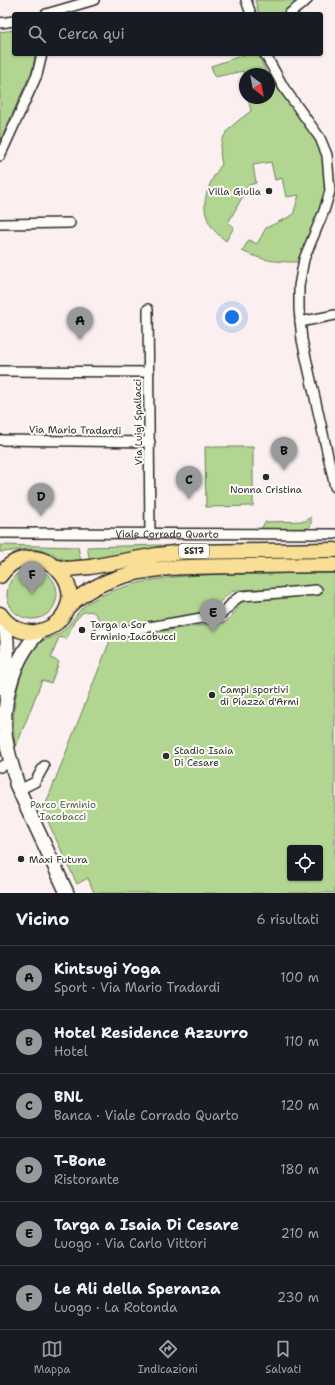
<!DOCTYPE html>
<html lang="it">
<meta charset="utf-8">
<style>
:root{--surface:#171b24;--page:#242831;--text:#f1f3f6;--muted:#9ea1a6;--line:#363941;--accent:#98999b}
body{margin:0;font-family:"Shantell Sans",sans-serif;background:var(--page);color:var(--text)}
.controls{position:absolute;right:12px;bottom:12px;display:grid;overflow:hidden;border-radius:4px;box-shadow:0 1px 3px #0004}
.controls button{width:36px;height:36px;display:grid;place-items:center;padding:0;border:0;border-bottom:1px solid var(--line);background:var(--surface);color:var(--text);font:20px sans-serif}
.compass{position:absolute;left:239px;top:68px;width:36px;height:36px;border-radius:50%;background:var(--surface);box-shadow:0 1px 3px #0004;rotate:148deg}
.you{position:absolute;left:232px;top:317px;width:14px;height:14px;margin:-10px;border:3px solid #fff;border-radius:50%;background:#1a73e8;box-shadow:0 0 0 6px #1a73e833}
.badge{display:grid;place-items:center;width:26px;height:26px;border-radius:50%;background:var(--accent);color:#111;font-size:13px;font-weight:700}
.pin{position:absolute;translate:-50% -33px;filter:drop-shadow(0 1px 2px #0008)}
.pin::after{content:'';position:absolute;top:21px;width:14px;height:12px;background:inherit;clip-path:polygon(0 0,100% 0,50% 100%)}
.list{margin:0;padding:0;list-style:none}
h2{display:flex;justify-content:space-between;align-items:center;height:52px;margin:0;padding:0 16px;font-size:17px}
h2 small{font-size:13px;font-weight:400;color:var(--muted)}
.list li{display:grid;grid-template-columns:26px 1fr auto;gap:12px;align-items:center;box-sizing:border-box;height:64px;padding:0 16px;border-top:1px solid var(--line)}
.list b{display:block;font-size:15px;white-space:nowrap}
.list p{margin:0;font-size:13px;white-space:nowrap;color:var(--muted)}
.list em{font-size:13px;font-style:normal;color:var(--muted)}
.icon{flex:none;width:22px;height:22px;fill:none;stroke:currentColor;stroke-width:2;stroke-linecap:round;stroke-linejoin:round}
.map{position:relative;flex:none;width:335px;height:893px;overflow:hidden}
.search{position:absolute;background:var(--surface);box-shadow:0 1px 3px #0004;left:12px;right:12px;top:12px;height:44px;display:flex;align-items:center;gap:10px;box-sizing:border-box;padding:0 14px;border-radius:4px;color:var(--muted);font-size:15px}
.sheet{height:436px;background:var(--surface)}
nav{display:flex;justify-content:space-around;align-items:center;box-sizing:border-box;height:56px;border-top:1px solid var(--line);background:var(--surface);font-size:11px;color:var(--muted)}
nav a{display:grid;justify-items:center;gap:2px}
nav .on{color:var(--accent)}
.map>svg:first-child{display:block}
</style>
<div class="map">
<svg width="335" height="893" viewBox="0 0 335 893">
<rect width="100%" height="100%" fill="#fbefef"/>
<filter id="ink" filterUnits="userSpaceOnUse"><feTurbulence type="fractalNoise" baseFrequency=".025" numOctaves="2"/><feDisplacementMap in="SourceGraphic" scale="8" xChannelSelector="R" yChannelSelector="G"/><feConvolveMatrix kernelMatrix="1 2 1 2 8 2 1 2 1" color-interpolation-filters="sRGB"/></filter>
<g filter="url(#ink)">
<path fill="#b2d691" stroke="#6e805e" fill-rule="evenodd" d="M255 0H300L282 14H259Z
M14 30V54H35L33 68 0 141V32Z
M247 54H258L267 74H245V79L243 71 215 77 211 66Z
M269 77 317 141C325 157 328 179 325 198L299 262C276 262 263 261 242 251L249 240 257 244 266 228 293 215 299 195 286 197 282 178 275 180 271 162 253 165 256 183 249 185 228 223 234 227 226 241C195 218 202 192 222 164 215 136 231 126 251 111L248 98H269Z
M205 447H253V506L206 507Z
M311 517V525L307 529H261L265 522 306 521Z
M0 545 78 547 81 562C64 564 56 552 40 550 27 547 13 552 0 552Z
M161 545V548L90 561 87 547Z
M7 594a25 25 0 1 1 50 0a25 25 0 1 1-50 0Z
M335 573V893H94L88 878 77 884 43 811 111 638 226 622 238 608 237 604 246 599 316 587 236 590C223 595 218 608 205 613L120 628C115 628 109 629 104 626 96 619 98 607 82 613L74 622 66 639 59 637 51 658 59 662 51 683 42 680 16 747C9 720 17 667 36 646 42 639 53 638 60 633 73 624 77 609 91 601 138 575 192 575 244 574 274 574 305 573 335 573ZM290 848H320V878H290Z"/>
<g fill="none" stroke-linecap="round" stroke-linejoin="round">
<g stroke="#2b2b2b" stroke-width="12">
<g id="street">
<path d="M246 0 251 14"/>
<path d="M46 14 94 0"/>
<path d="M289 14 307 0"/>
<path d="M0 23 14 21"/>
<path d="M265 54 284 88 320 138 327 155 330 191 324 211 304 259 299 286V309L302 340 335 487"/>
<path d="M0 156 37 75 42 54"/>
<path d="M0 224 70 223"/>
<path d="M148 309 150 534"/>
<path d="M300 322 335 315"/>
<path d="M0 371 149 372"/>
<path d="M0 440 150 442"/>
<path id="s1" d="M0 533 335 534"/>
<path d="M97 633 120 632 219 615C229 611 231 599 242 596L317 590"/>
<path d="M0 767 7 764"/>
<path d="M19 790 35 782 44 766"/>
</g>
</g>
<g stroke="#2b2b2b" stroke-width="16">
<path id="secondary" d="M2 688C8 664 10 642 3 619
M16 784 67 893
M19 790C14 771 7 753 5 733 2 699 15 654 41 631"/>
</g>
<g stroke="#2b2b2b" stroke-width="17">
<path id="primary" d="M54 566 66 569 90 567 157 555 183 552 335 550
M0 576C28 533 91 576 62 617 56 625 47 630 36 632 22 634 8 626 0 614
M67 608C110 564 180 567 237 566 270 566 302 565 335 565"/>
</g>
<use href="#street" stroke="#fdfcf7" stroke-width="9"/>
<use href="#secondary" stroke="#fdfcf7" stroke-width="13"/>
<use href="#primary" stroke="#f9df96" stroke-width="14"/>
</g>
</g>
<g fill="#2b2b2b" stroke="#fdfcf7" stroke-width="1.5">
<circle cx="269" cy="191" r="4"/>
<circle cx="266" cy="477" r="4"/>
<circle cx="82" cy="630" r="4"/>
<circle cx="212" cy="695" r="4"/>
<circle cx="166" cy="756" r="4"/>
<circle cx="21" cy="859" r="4"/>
</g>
<g text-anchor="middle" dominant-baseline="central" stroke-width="4" stroke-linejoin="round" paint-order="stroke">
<rect fill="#fdfcf7" stroke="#6a6a68" stroke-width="1" x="179" y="544" width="30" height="14" rx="3"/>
<g font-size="9" font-weight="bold" fill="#2b2b2b">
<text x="194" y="551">SS17</text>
</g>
<g font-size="10" fill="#2b2b2b" stroke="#fdfcf7" text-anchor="start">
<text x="261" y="191" text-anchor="end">Villa Giulia</text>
<text x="266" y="489" text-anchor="middle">Nonna Cristina</text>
<text x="90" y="624">Targa a Sor<tspan x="90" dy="12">Erminio Iacobucci</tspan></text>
<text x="220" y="689">Campi sportivi<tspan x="220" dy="12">di Piazza d'Armi</tspan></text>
<text x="174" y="750">Stadio Isaia<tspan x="174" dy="12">Di Cesare</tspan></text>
<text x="29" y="859">Maxi Futura</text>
</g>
<g font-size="10" fill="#2b2b2b" stroke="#fdfcf7">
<text transform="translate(138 422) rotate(-91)">Via Luigi Spallacci</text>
<text transform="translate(75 430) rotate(1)">Via Mario Tradardi</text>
<text stroke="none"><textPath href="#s1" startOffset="167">Viale Corrado Quarto</textPath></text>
</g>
<g font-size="10" fill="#545e4a" stroke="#fdfcf7">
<text x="63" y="804">Parco Erminio<tspan x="63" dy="12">Iacobacci</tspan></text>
</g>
</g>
</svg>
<div class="controls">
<button><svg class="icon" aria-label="locate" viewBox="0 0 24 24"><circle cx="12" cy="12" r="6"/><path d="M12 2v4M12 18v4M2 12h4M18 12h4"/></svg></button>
</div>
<svg class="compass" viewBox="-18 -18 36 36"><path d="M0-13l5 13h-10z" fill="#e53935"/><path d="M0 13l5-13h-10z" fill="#9ea1a6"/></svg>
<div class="you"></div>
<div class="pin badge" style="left:80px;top:340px">A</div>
<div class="pin badge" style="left:284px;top:470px">B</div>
<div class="pin badge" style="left:189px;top:499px">C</div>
<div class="pin badge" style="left:41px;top:516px">D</div>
<div class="pin badge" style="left:213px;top:632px">E</div>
<div class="pin badge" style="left:32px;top:594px">F</div>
<div class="search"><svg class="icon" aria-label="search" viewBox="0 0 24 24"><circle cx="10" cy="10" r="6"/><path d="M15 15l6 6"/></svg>Cerca qui</div>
</div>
<section class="sheet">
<h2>Vicino<small>6 risultati</small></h2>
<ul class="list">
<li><span class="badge">A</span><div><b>Kintsugi Yoga</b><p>Sport · Via Mario Tradardi</p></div><em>100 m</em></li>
<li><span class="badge">B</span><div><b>Hotel Residence Azzurro</b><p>Hotel</p></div><em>110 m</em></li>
<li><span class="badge">C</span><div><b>BNL</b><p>Banca · Viale Corrado Quarto</p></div><em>120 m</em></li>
<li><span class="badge">D</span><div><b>T-Bone</b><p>Ristorante</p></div><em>180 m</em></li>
<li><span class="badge">E</span><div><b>Targa a Isaia Di Cesare</b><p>Luogo · Via Carlo Vittori</p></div><em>210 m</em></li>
<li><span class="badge">F</span><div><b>Le Ali della Speranza</b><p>Luogo · La Rotonda</p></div><em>230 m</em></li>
</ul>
</section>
<nav>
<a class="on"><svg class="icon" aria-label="map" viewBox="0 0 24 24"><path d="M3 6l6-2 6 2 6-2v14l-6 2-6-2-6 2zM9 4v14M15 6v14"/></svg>Mappa</a>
<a><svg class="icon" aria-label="directions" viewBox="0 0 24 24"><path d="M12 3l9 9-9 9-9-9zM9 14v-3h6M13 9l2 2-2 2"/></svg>Indicazioni</a>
<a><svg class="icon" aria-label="saved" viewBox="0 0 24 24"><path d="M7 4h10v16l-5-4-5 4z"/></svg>Salvati</a>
</nav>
